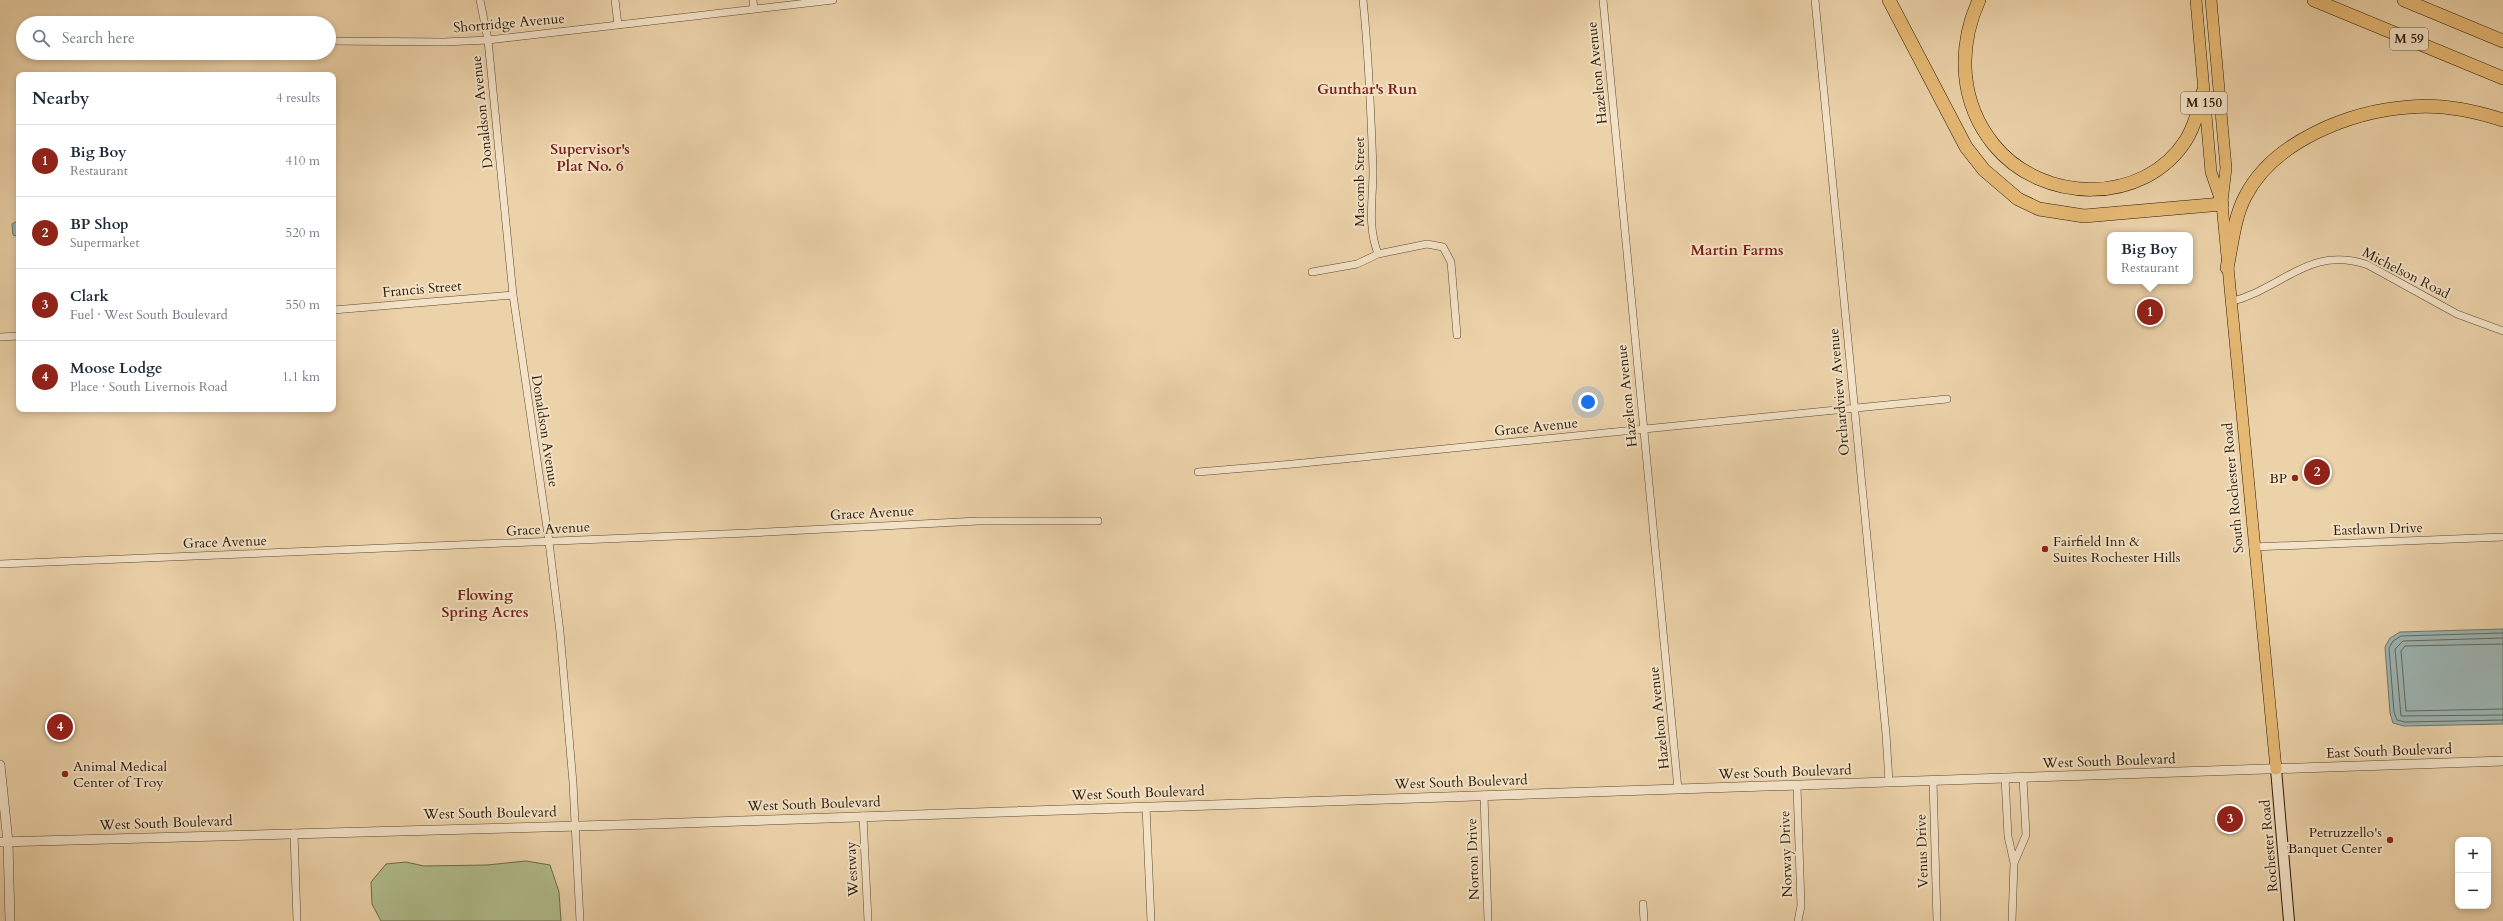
<!DOCTYPE html>
<meta charset="utf-8">
<style>
:root{--surface:#fff;--page:#f2f2f3;--text:#1f2937;--muted:#747a83;--line:#e0e1e3;--accent:#8f2418}
body{margin:0;font-family:Cardo,serif;background:var(--page);color:var(--text)}
.controls{position:absolute;right:12px;bottom:12px;display:grid;overflow:hidden;border-radius:8px;box-shadow:0 2px 6px #0003}
.controls button{width:36px;height:36px;display:grid;place-items:center;padding:0;border:0;border-bottom:1px solid var(--line);background:var(--surface);color:var(--text);font:20px sans-serif}
.you{position:absolute;left:1588px;top:402px;width:14px;height:14px;margin:-10px;border:3px solid #fff;border-radius:50%;background:#1a73e8;box-shadow:0 0 0 6px #1a73e833}
.badge{display:grid;place-items:center;width:26px;height:26px;border-radius:50%;background:var(--accent);color:#fff;font-size:13px;font-weight:700}
.pin{position:absolute;translate:-50% -50%;border:2px solid #fff;box-shadow:0 1px 4px #0006}
.popup{position:absolute;left:2107px;top:232px;width:86px;height:52px;box-sizing:border-box;display:grid;place-content:center;border-radius:8px;background:var(--surface);filter:drop-shadow(0 1px 3px #0005);font-size:13px;white-space:nowrap;color:var(--muted)}
.popup b{font-size:15px;color:var(--text)}
.popup::after{content:'';position:absolute;left:50%;top:100%;margin-left:-8px;border:8px solid transparent;border-top-color:var(--surface)}
.list{margin:0;padding:0;list-style:none}
h2{display:flex;justify-content:space-between;align-items:center;height:52px;margin:0;padding:0 16px;font-size:17px}
h2 small{font-size:13px;font-weight:400;color:var(--muted)}
.list li{display:grid;grid-template-columns:26px 1fr auto;gap:12px;align-items:center;box-sizing:border-box;height:72px;padding:0 16px;border-top:1px solid var(--line)}
.list b{display:block;font-size:15px;white-space:nowrap}
.list p{margin:0;font-size:13px;white-space:nowrap;color:var(--muted)}
.list em{font-size:13px;font-style:normal;color:var(--muted)}
.icon{flex:none;width:22px;height:22px;fill:none;stroke:currentColor;stroke-width:2;stroke-linecap:round;stroke-linejoin:round}
.map{position:relative;flex:none;width:2503px;height:921px;overflow:hidden}
.search{position:absolute;background:var(--surface);box-shadow:0 2px 6px #0003;left:16px;top:16px;width:320px;height:44px;display:flex;align-items:center;gap:10px;box-sizing:border-box;padding:0 14px;border-radius:22px;color:var(--muted);font-size:15px}
.panel{position:absolute;background:var(--surface);box-shadow:0 2px 6px #0003;left:16px;top:72px;width:320px;height:340px;border-radius:8px}
.map>svg:first-child{display:block}
</style>
<div class="map">
<svg width="2503" height="921" viewBox="0 0 2503 921">
<rect width="100%" height="100%" fill="#ecd2a9"/>
<filter id="stains"><feTurbulence type="fractalNoise" baseFrequency=".005" numOctaves="4"/><feColorMatrix values="0 0 0 0 .2 0 0 0 0 .09 0 0 0 0 .02 0 0 0 .5 -.17"/></filter>
<radialGradient id="worn" r=".72"><stop offset=".6" stop-color="#630" stop-opacity="0"/><stop offset="1" stop-color="#630" stop-opacity=".3"/></radialGradient>
<path fill="#b1bd8d" stroke="#6d6c4a" d="M526 861 550 865 559 892 561 921H381L372 904 371 882 386 864 406 862 424 866 487 865Z"/>
<path fill="#9cb5b3" stroke="#6e776f" d="M19 220V237L13 235 12 224Z
M2503 629V724L2404 726 2393 723 2390 713 2385 647 2390 638 2400 632Z"/>
<g fill="none" stroke-linecap="round" stroke-linejoin="round">
<path stroke="#62685e" stroke-width="1" d="M2503 633 2401 636 2393 641 2389 648 2394 712 2397 720 2405 722 2503 720
M2503 638 2403 641 2395 649 2401 716 2503 715
M2503 644 2405 646 2401 651 2406 711 2503 709"/>
<g stroke="#5a4930" stroke-width="8">
<path id="minor" d="M480 0 488 40 513 295 549 542 560 632 573 783 580 921
M615 0 618 25
M753 0 754 9
M1363 0C1369 57 1371 113 1373 170 1373 202 1367 223 1378 254L1427 244 1443 247 1451 262 1457 335
M1603 0 1678 789
M1815 0 1886 734 1889 782
M329 41 444 42 488 40 833 0
M1312 272 1357 264 1378 254
M2230 302C2284 288 2309 245 2368 265L2457 314 2503 331
M333 310 513 295
M0 337 19 336
M1198 472 1293 464 1947 399
M2253 547 2503 537
M0 564 748 533 978 521H1098
M2005 778 2008 836 2014 863 2026 835 2023 778
M1933 780 1937 921
M1797 786 1801 906 1798 921
M1484 795 1488 921
M1146 807 1151 921
M863 816 868 921
M294 833 297 921
M1643 904 1644 921
M2012 921 2014 863"/>
</g>
<g stroke="#5a4930" stroke-width="10">
<path id="tertiary" d="M0 765 8 842 10 921
M0 842 652 824 2503 761"/>
</g>
<g stroke="#291b08" stroke-width="12">
<path id="secondary" d="M2276 769 2289 921"/>
</g>
<g stroke="#291b08" stroke-width="12">
<path id="primary" d="M2196 0 2211 172 2222 204 2276 769
M2211 0 2226 168 2222 202"/>
</g>
<g stroke="#291b08" stroke-width="14">
<path id="motorway" d="M1889 0 1966 147 1984 170 2018 199 2039 209 2084 216 2222 204
M1979 0C1957 49 1960 103 1994 145 2042 204 2144 206 2186 140 2195 125 2199 108 2203 92
M2314 0 2503 78
M2404 0 2503 41
M2227 268C2232 245 2234 218 2245 197 2273 141 2351 111 2410 107 2440 104 2475 111 2503 120"/>
</g>
<use href="#minor" stroke="#f3e2c7" stroke-width="7"/>
<use href="#tertiary" stroke="#f3e2c7" stroke-width="9"/>
<use href="#secondary" stroke="#f3e2c7" stroke-width="10"/>
<use href="#primary" stroke="#e6b974" stroke-width="11"/>
<use href="#motorway" stroke="#e6b974" stroke-width="13"/>
</g>
<g fill="#8f2418" stroke="#f3e2c7" stroke-width="1.5">
<circle cx="2295" cy="478" r="4"/>
<circle cx="2045" cy="549" r="4"/>
<circle cx="65" cy="774" r="4"/>
<circle cx="2390" cy="840" r="4"/>
</g>
<g text-anchor="middle" dominant-baseline="central" stroke-width="4" stroke-linejoin="round" paint-order="stroke">
<g fill="#f3e2c7" stroke="#665741" stroke-width="1">
<rect x="2390" y="28" width="38" height="22" rx="3"/>
<rect x="2181" y="92" width="46" height="22" rx="3"/>
</g>
<g font-size="13" font-weight="bold" fill="#291b08">
<text x="2409" y="39">M 59</text>
<text x="2204" y="103">M 150</text>
</g>
<g font-size="14" fill="#291b08" stroke="#f3e2c7">
<text transform="translate(509 23) rotate(-5)">Shortridge Avenue</text>
<text transform="translate(1597 73) rotate(-96)">Hazelton Avenue</text>
<text transform="translate(482 112) rotate(-96)">Donaldson Avenue</text>
<text transform="translate(1359 182) rotate(-90)">Macomb Street</text>
<text transform="translate(2406 273) rotate(27)">Michelson Road</text>
<text transform="translate(422 289) rotate(-5)">Francis Street</text>
<text transform="translate(1839 392) rotate(-95)">Orchardview Avenue</text>
<text transform="translate(1627 396) rotate(-96)">Hazelton Avenue</text>
<text transform="translate(1536 427) rotate(-6)">Grace Avenue</text>
<text transform="translate(545 431) rotate(81)">Donaldson Avenue</text>
<text transform="translate(2233 488) rotate(-95)">South Rochester Road</text>
<text transform="translate(872 513) rotate(-3)">Grace Avenue</text>
<text transform="translate(548 529) rotate(-3)">Grace Avenue</text>
<text transform="translate(2378 529) rotate(-2)">Eastlawn Drive</text>
<text transform="translate(225 542) rotate(-2)">Grace Avenue</text>
<text transform="translate(1659 718) rotate(-96)">Hazelton Avenue</text>
<text transform="translate(2389 751) rotate(-2)">East South Boulevard</text>
<text transform="translate(2109 761) rotate(-2)">West South Boulevard</text>
<text transform="translate(1785 772) rotate(-2)">West South Boulevard</text>
<text transform="translate(1461 782) rotate(-2)">West South Boulevard</text>
<text transform="translate(1138 793) rotate(-2)">West South Boulevard</text>
<text transform="translate(814 804) rotate(-2)">West South Boulevard</text>
<text transform="translate(490 813) rotate(-1)">West South Boulevard</text>
<text transform="translate(166 823) rotate(-2)">West South Boulevard</text>
<text transform="translate(2269 846) rotate(-95)">Rochester Road</text>
<text transform="translate(1922 851) rotate(-92)">Venus Drive</text>
<text transform="translate(1786 854) rotate(-92)">Norway Drive</text>
<text transform="translate(1473 859) rotate(-92)">Norton Drive</text>
<text transform="translate(852 869) rotate(-93)">Westway</text>
</g>
<g font-size="14" fill="#291b08" stroke="#f3e2c7" text-anchor="end">
<text x="2287" y="478">BP</text>
<text x="2053" y="541" text-anchor="start">Fairfield Inn &amp;<tspan x="2053" dy="16">Suites Rochester Hills</tspan></text>
<text x="73" y="766" text-anchor="start">Animal Medical<tspan x="73" dy="16">Center of Troy</tspan></text>
<text x="2382" y="832">Petruzzello's<tspan x="2382" dy="16">Banquet Center</tspan></text>
</g>
<g font-size="15" font-weight="bold" fill="#7a1f14" stroke="#f3e2c7">
<text x="1367" y="89">Gunthar's Run</text>
<text x="590" y="149">Supervisor's<tspan x="590" dy="17">Plat No. 6</tspan></text>
<text x="1737" y="250">Martin Farms</text>
<text x="485" y="595">Flowing<tspan x="485" dy="17">Spring Acres</tspan></text>
</g>
</g>
<rect width="100%" height="100%" filter="url(#stains)"/>
<rect width="100%" height="100%" fill="url(#worn)"/>
</svg>
<div class="controls">
<button>+</button>
<button>−</button>
</div>
<div class="you"></div>
<div class="pin badge" style="left:2150px;top:312px">1</div>
<div class="popup"><b>Big Boy</b>Restaurant</div>
<div class="pin badge" style="left:2317px;top:472px">2</div>
<div class="pin badge" style="left:2230px;top:819px">3</div>
<div class="pin badge" style="left:60px;top:727px">4</div>
<div class="search"><svg class="icon" aria-label="search" viewBox="0 0 24 24"><circle cx="10" cy="10" r="6"/><path d="M15 15l6 6"/></svg>Search here</div>
<section class="panel">
<h2>Nearby<small>4 results</small></h2>
<ul class="list">
<li><span class="badge">1</span><div><b>Big Boy</b><p>Restaurant</p></div><em>410 m</em></li>
<li><span class="badge">2</span><div><b>BP Shop</b><p>Supermarket</p></div><em>520 m</em></li>
<li><span class="badge">3</span><div><b>Clark</b><p>Fuel · West South Boulevard</p></div><em>550 m</em></li>
<li><span class="badge">4</span><div><b>Moose Lodge</b><p>Place · South Livernois Road</p></div><em>1.1 km</em></li>
</ul>
</section>
</div>
